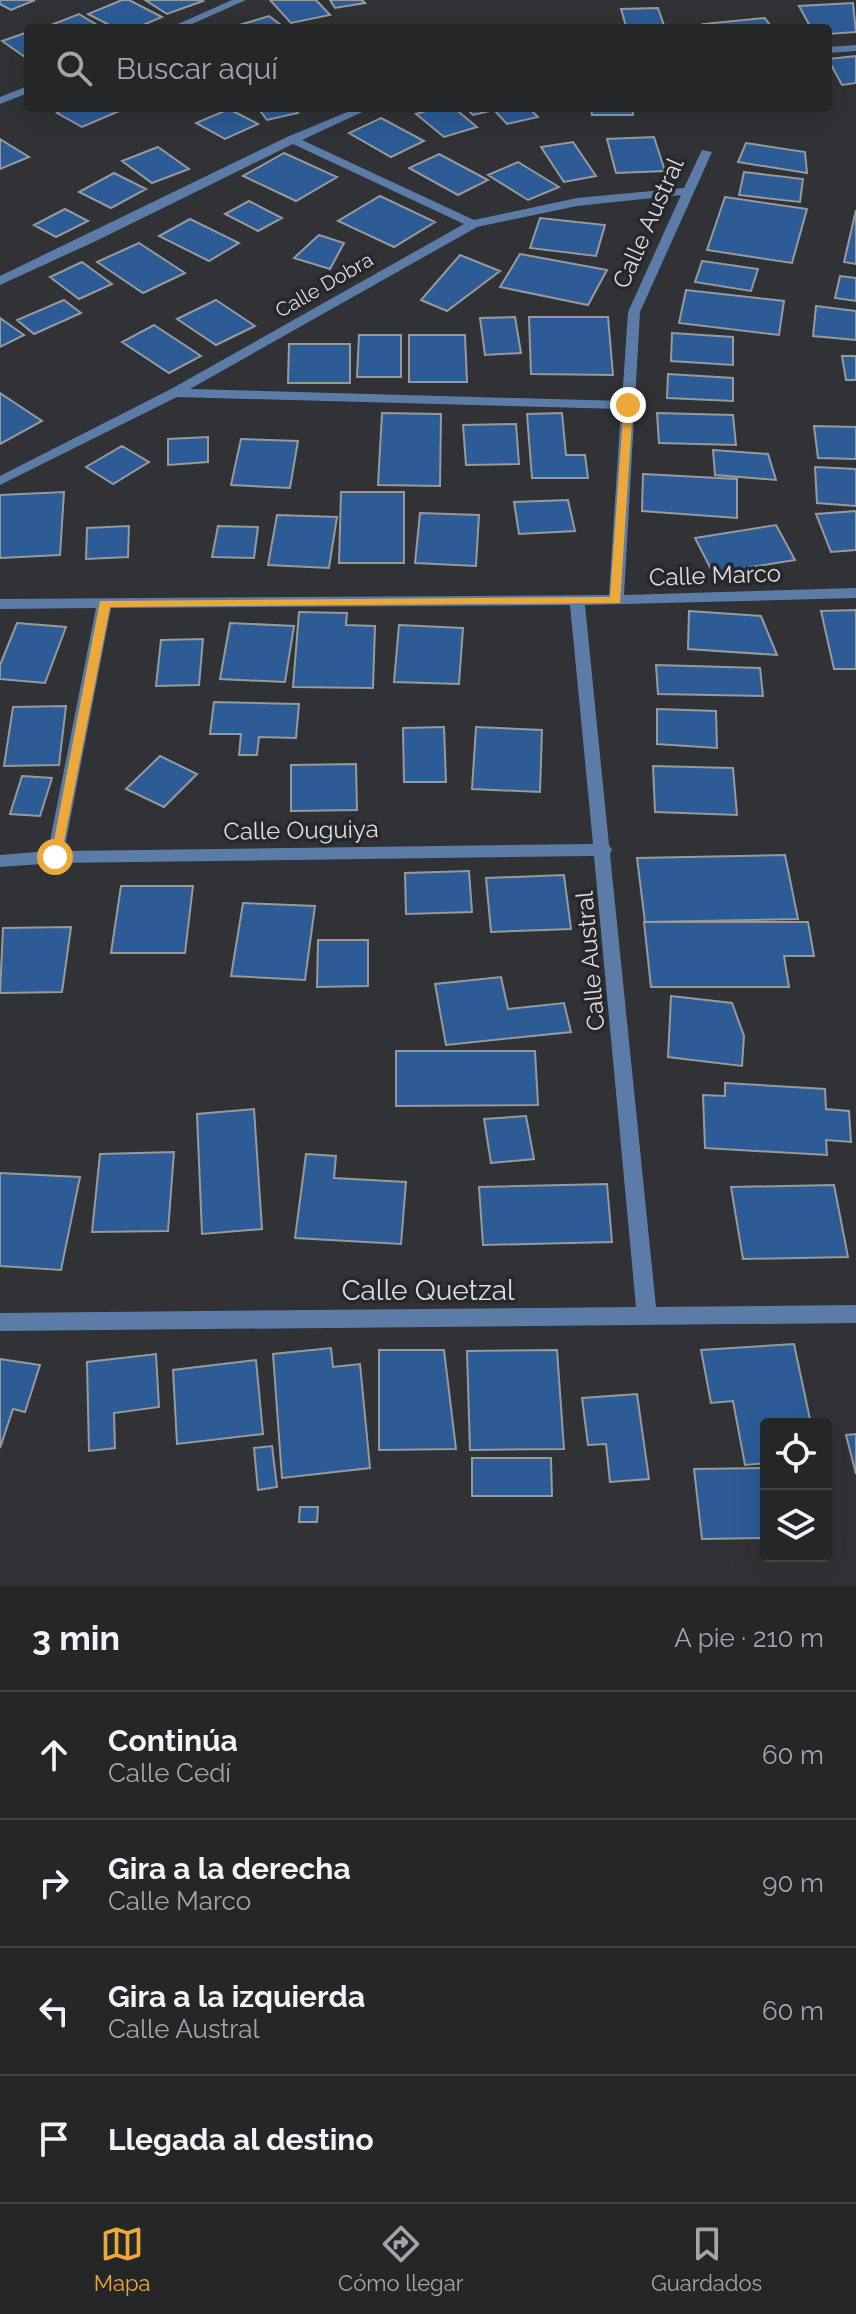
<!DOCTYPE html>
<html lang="es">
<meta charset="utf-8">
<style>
:root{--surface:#242628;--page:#2c2e30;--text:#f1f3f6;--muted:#a3a5a8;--line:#414345;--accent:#eca93a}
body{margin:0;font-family:Raleway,sans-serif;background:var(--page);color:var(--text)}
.controls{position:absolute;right:24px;bottom:24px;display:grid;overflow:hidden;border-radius:8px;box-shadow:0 8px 32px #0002}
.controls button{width:72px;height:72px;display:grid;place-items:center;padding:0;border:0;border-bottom:2px solid var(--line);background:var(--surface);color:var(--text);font:40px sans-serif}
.stop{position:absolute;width:24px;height:24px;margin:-18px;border:6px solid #eca93a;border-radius:50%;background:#fff}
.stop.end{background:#eca93a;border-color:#fff;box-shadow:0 2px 8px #0008}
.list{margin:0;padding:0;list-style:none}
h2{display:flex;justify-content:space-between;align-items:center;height:104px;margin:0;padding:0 32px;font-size:34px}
h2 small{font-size:26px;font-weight:400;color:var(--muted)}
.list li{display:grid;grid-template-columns:52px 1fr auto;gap:24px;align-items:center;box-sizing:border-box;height:128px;padding:0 32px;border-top:2px solid var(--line)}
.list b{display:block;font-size:30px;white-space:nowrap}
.list p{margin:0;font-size:26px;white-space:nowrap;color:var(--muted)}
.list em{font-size:26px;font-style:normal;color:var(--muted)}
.icon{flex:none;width:44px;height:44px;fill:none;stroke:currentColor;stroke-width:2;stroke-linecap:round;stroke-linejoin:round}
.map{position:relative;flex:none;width:856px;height:1586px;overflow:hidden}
.search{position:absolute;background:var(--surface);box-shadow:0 8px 32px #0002;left:24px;right:24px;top:24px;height:88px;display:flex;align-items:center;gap:20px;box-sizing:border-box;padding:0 28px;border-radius:8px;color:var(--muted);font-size:30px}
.sheet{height:616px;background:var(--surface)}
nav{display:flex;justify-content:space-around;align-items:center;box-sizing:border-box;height:112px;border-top:2px solid var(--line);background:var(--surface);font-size:22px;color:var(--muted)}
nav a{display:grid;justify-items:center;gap:4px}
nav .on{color:var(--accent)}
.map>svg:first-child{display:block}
</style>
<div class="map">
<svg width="856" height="1586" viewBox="0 0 856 1586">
<rect width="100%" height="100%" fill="#303235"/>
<path fill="#2c5b96" stroke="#979a9d" stroke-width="2" d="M0 0H35L11 10 0 4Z
M122 0H129L162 17 136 28H115L88 14Z
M145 0H201L203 1 167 14Z
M270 0H316L330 15 291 23Z
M330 0H362L365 3 335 8Z
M853 3 856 32 828 34V28H811L799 6Z
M658 8 665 28H604L626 26 621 9Z
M79 14 102 28 46 27Z
M269 16 285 28 236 26Z
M765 18 772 28H705L703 24Z
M28 32V59L2 41Z
M856 56V83L842 85 828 59Z
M65 108H121L124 109 82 127 57 113Z
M258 108H293L298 113 267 120Z
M436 108H454L477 127 444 137 416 114Z
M466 108H529L538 117 507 124 494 110 473 115Z
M591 108H632L633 115H592Z
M229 109 258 124 225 139 196 123Z
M381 118 424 141 391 157 349 133Z
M654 137 665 171 616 173 607 139Z
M0 139 29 157 0 169Z
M573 142 596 176 564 182 541 147Z
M746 143 805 152 807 173 738 162Z
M158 147 189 169 152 183 122 161Z
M284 153 337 177 296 201 243 176Z
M439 154 488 180 458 195 409 168Z
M518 162 559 187 528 200 488 175Z
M744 172 803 179 800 202 739 195Z
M114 173 146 189 111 208 79 192Z
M380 196 435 222 394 247 338 221Z
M725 197 807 209 792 263 707 250Z
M249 201 282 218 258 231 225 214Z
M65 209 88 221 56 237 34 225Z
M856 210V264L844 262Z
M540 218 605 225 596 256 530 248Z
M190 219 239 243 209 261 159 236Z
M319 235 344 243 330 269 294 258Z
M139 243 185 273 143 293 97 262Z
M520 254 607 270 588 305 500 287Z
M460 255 500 271 447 311 421 300Z
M702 261 758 269 751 291 695 282Z
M82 262 112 284 79 299 50 277Z
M840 276 856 278V301L835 298Z
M686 290 784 301 779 335 679 323Z
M64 300 81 313 34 334 17 320Z
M216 300 255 326 216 345 177 319Z
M816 306 856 311V340L813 336Z
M515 317 521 353 485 355 480 318Z
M529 317H608L613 375 531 374Z
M0 318 24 335 0 347Z
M154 325 201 356 169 373 122 342Z
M672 333 733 337V365L671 361Z
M359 335H401V377H357Z
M409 335H465L467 382H409Z
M289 344H350V383H288Z
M842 356H856V380H846Z
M668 374 733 378V401L667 398Z
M0 393 42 421 0 444Z
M382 413 441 414 440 486 378 485Z
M562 413 566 455H585L588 478H532L527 414Z
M657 413 733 415 736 445 659 443Z
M516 424 519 464 466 465 463 425Z
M814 426 856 427V459L818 458Z
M208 437V462L168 465V439Z
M241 439 298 441 290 488 231 485Z
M122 446 149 462 113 484 86 467Z
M713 450 768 454 776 480 715 475Z
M815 467 856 469V506L817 503Z
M643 474 737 479V518L642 511Z
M64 492 60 555 0 558V495Z
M341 492H404V563H339Z
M568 500 575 531 519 534 514 502Z
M856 511V550L831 552 816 514Z
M420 513 479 515 476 566 415 563Z
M277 515 337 517 329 568 268 565Z
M776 525 795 560 713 573 695 538Z
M129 526 128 557 86 559 87 528Z
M218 526 258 527 254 558 212 557Z
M856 610V669H834L821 611Z
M689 611 761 616 777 655 688 649Z
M299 612 347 613 346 625 375 626 373 688 293 687Z
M17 623 66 627 45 683 0 679V665Z
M230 623 294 626 285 682 220 679Z
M399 625 463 628 459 684 394 682Z
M203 639 199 685 156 686 161 640Z
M656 665 760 668 763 696 658 694Z
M214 702 299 704 296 738 259 737 257 755H239L241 734H210Z
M66 706 59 765 4 766 13 707Z
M657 709 716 711 717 748 657 744Z
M444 727 446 782H404L403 728Z
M476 727 542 730 540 792 472 789Z
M160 756 197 774 164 807 126 789Z
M356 764 357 810 291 811V765Z
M653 766 733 768 737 815 655 812Z
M22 776 52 778 40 816 10 814Z
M785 855 798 919 645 922 637 858Z
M469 871 472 912 406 914 405 873Z
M564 875 571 929 491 932 486 878Z
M121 886H193L185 953H111Z
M243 903 315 906 305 980 231 976Z
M644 922H808L814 956H784L789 987H651Z
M71 927 62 992 0 993 3 928Z
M318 940H368V986L317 987Z
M501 977 508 1009 564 1003 571 1032 446 1045 435 984Z
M671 996 732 1003 744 1036 742 1066 668 1057Z
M396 1051H535L538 1105 396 1106Z
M725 1083 825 1089 826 1109 849 1111 851 1142 826 1140 827 1155 705 1148 703 1095 725 1096Z
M254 1109 262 1229 202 1234 197 1114Z
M526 1116 534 1159 491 1163 484 1119Z
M174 1152 168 1231 92 1232 100 1154Z
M306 1154 336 1156 334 1178 406 1182 401 1244 295 1238Z
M0 1173 80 1177 61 1270 0 1266Z
M607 1184 612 1242 483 1245 479 1187Z
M834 1185 848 1257 743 1259 731 1187Z
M794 1344 811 1424H766V1463L745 1465 733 1401 711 1403 701 1350Z
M331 1348 333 1367 360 1364 370 1468 282 1478 273 1354Z
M379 1350H444L456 1449 379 1450Z
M557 1350 564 1449 470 1450 467 1351Z
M156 1354 159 1407 114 1413 115 1448 89 1451 87 1362Z
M0 1359 40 1365 25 1412 13 1409 0 1448Z
M256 1360 263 1434 177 1444 173 1370Z
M637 1394 649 1479 610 1482 606 1444 588 1445 582 1398Z
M856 1434V1474L846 1435Z
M272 1446 277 1487 258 1490 254 1448Z
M472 1458H551L552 1496H472Z
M766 1468V1538L702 1539 694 1469Z
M300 1507H318L317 1522H299Z"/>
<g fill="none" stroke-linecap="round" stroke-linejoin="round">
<path fill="#5c7ca7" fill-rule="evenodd" d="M232 0H246L183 28H169Z
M856 45V51L828 53V47Z
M28 86V93L0 104V97Z
M357 108H371L302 140 474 220 577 198 684 188 702 150 712 152 640 312 624 595 856 588V598L585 605 609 845 612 850 610 854 656 1307 856 1305V1323L0 1331V1313L636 1307 594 856 55 863 0 867V855L48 851 96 608 0 609V599L609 595 621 409 177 397 0 485V476L171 389 464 224 293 144 96 241 0 285V276L287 137ZM681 195 628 312 622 401 190 389 477 227 577 206ZM570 605 593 844 64 851 111 608Z"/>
</g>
<path fill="#eca93a" d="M624 402 633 405 620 603 110 607 61 857 50 861 100 601 610 597Z"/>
<g text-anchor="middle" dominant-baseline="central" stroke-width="7" stroke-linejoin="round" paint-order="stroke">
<g font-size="20" fill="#dcdddf" stroke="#26282b">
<text transform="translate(324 285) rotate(-30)">Calle Dobra</text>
</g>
<g font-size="24" fill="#dcdddf" stroke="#26282b">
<text transform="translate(648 223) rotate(-66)">Calle Austral</text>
<text transform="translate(715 575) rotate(-2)">Calle Marco</text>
<text transform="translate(301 830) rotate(-1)">Calle Ouguiya</text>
<text transform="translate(590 961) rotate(-95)">Calle Austral</text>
</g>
<g font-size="28" fill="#dcdddf" stroke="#26282b">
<text x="428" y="1290">Calle Quetzal</text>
</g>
</g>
</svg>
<div class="controls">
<button><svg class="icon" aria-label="locate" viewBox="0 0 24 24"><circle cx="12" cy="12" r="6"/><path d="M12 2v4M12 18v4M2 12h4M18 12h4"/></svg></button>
<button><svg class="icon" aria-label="layers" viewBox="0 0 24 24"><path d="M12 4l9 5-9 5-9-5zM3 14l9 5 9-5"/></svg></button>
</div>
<div class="stop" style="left:55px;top:857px"></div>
<div class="stop end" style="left:628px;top:405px"></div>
<div class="search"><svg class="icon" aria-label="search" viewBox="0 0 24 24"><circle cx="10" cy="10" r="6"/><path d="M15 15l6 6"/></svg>Buscar aquí</div>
</div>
<section class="sheet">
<h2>3 min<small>A pie · 210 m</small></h2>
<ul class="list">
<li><svg class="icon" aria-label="ahead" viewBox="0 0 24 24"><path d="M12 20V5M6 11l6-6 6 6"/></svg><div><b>Continúa</b><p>Calle Cedí</p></div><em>60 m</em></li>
<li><svg class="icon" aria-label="right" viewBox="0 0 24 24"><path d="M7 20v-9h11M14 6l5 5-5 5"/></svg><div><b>Gira a la derecha</b><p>Calle Marco</p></div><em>90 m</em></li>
<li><svg class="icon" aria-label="left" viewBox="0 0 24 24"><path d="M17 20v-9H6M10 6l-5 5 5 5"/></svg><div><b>Gira a la izquierda</b><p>Calle Austral</p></div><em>60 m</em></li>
<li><svg class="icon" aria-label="arrive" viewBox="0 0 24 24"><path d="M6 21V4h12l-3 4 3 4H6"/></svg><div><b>Llegada al destino</b></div></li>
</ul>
</section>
<nav>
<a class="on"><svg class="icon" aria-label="map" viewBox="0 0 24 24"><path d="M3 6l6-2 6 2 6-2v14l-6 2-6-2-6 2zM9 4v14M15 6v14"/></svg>Mapa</a>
<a><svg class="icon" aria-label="directions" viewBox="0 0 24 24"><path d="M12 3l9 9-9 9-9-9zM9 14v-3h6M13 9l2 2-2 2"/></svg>Cómo llegar</a>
<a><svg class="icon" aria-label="saved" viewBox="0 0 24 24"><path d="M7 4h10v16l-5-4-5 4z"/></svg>Guardados</a>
</nav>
